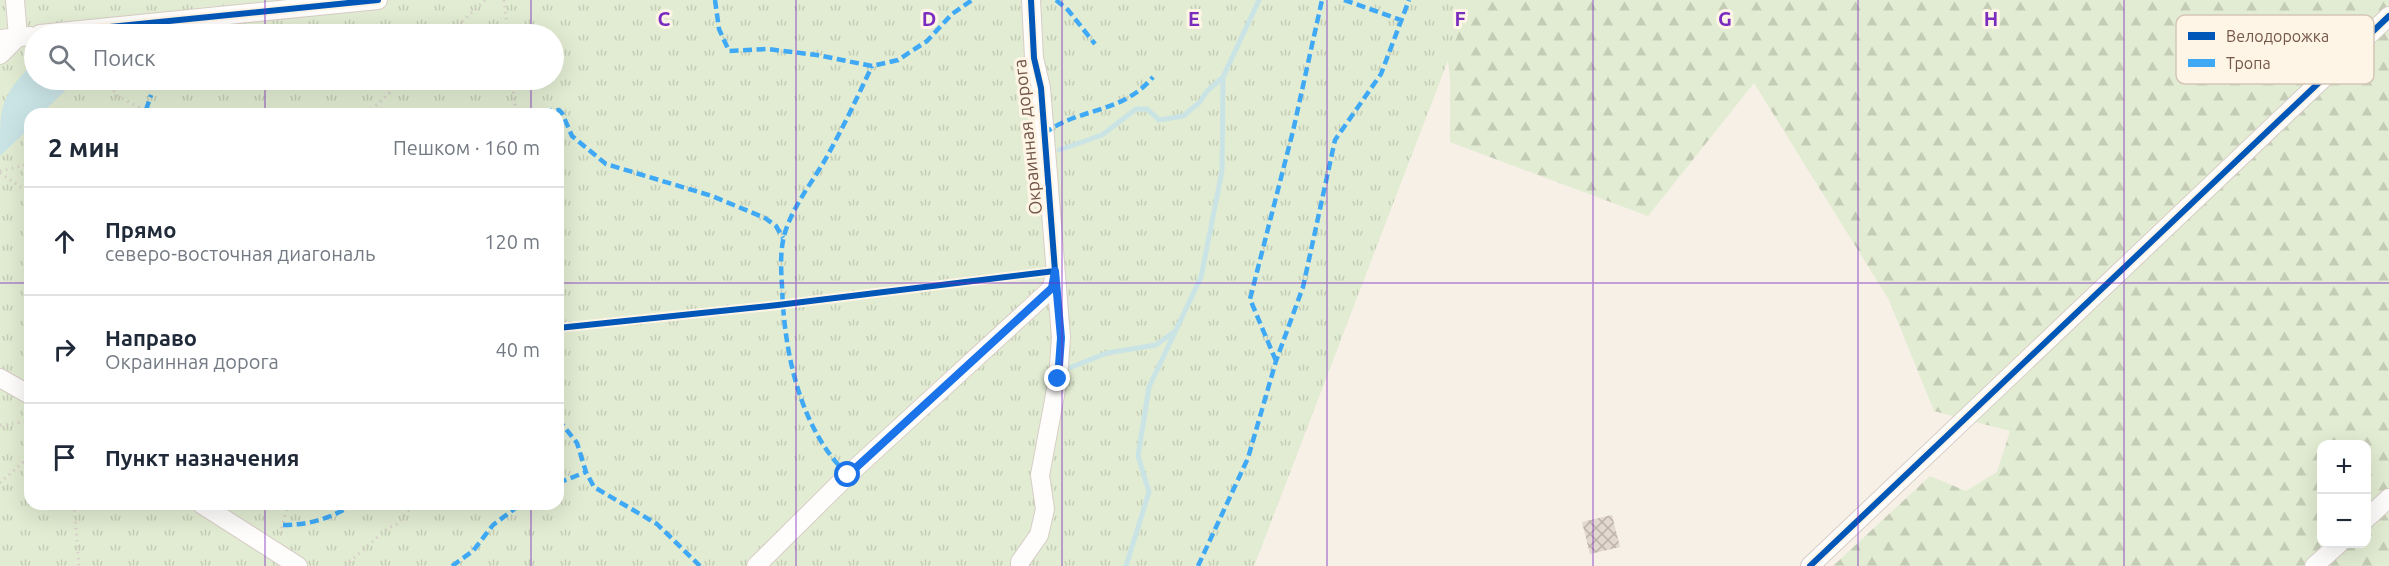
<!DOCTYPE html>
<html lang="ru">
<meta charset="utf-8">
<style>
:root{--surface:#fff;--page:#f6f6f7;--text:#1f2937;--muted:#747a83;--line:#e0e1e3}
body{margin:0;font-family:Ubuntu,sans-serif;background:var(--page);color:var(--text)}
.controls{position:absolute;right:18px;bottom:18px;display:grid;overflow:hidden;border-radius:12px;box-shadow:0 6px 24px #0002}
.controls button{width:54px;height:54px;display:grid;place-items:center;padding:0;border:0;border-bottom:2px solid var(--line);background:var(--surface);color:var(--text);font:30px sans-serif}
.stop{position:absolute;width:18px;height:18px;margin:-14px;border:4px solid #1a73e8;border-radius:50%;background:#fff}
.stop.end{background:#1a73e8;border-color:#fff;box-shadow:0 2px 6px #0008}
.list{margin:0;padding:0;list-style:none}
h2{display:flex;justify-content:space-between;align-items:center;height:78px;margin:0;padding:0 24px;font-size:26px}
h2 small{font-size:20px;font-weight:400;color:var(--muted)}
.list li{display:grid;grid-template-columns:39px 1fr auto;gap:18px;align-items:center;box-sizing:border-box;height:108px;padding:0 24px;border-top:2px solid var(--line)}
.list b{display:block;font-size:22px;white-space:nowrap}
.list p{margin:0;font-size:20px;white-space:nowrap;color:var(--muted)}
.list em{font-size:20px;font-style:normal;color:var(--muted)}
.icon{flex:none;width:33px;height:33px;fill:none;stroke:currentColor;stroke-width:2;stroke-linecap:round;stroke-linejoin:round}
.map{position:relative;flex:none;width:2389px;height:566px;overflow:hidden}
.search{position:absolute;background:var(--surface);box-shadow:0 6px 24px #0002;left:24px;top:24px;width:540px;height:66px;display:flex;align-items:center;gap:15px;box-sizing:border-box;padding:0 21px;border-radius:33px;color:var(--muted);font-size:22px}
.panel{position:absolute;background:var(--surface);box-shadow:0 6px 24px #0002;left:24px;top:108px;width:540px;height:402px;border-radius:18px}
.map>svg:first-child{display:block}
</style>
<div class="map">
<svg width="2389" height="566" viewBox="0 0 2389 566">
<defs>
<pattern id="forest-firs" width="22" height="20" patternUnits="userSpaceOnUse" patternTransform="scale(1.5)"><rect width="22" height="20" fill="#e2ecd2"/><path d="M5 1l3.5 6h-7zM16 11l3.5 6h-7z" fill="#c5ccb6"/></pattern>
<pattern id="park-tufts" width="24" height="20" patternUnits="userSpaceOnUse" patternTransform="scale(1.5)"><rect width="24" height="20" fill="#e2ecd2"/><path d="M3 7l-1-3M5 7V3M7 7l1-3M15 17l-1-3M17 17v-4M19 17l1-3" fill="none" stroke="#c5ccb6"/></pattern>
<pattern id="building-cross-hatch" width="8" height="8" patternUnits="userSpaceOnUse" patternTransform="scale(1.5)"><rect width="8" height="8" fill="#e2d8cf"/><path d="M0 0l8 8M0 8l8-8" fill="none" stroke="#bcb2aa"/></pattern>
</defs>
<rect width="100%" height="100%" fill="#f6f0e7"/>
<path fill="url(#forest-firs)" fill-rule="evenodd" d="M0 0H2389V566H1833L1930 476 1966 491 1997 472 2010 431 1934 411 1889 300 1754 83 1648 216 1450 142V78L1448 60 1254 566H0L30 504H558V114L554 80V34ZM2322 444H2366V544H2322Z"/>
<path fill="url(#park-tufts)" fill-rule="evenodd" d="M0 0H1471L1254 566H0ZM34 34H554V80H34ZM30 114H558V504H30Z"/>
<path fill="#cae4e6" d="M34 62V80H76L41 114H30V128L0 156C0 104 0 98 34 62Z"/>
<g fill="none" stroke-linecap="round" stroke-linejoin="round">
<path stroke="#cae4e6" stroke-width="5" d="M1059 150 1102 135 1136 109H1147L1159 120 1183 116 1200 102 1207 91 1223 77
M1069 368 1107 353 1156 345 1174 332
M1126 566 1149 492 1138 456 1149 387 1201 277 1222 171 1223 77 1259 0"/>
</g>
<path fill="url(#building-cross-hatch)" d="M1612 515 1620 547 1590 554 1582 522Z"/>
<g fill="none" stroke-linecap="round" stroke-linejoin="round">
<g stroke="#d7cdc6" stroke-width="20">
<path id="minor" d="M15 0 18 37
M40 34 378 0
M0 39 30 36
M0 55 18 37
M0 378 30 395
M201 504 298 566
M2366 519 2389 498
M756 566 848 475 1052 288 1054 276
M1020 566V562L1039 535 1045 509 1040 475 1058 379 1061 337 1041 88 1034 58 1031 0
M1810 566 2389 16
M2314 566 2339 544"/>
</g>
<path stroke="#d7cfc9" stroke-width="3" stroke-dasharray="1.5 4.5" stroke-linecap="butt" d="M504 0 508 34
M449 34 485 0
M108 80 116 95 151 114
M512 80 516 114
M367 114 403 80
M0 171 30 164
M0 173 21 187 30 188
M558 328 778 305 1039 273
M0 425 30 421
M0 483 30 456
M74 504 79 566
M280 534 288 504
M345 566 388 528 397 524 414 504"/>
<use href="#minor" stroke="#fefdfb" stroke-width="18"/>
<path stroke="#3fa9f5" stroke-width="4.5" stroke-dasharray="9 4.5" stroke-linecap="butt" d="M715 0 719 29 729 51 767 49 817 55 872 66 898 60 927 41 952 14 972 0
M1056 0 1068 10 1095 44
M1344 0 1401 20
M185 20 187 34
M146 110 151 95
M516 113 559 110 562 113 572 136 606 164 712 196 765 218 776 226 783 238
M1044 134C1078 107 1121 115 1153 77
M1276 361 1250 299 1293 131 1322 0
M558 419 577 443 586 472 594 487 657 524 700 566
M848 475C799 428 784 351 782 286 781 270 780 252 784 236 791 209 811 184 825 160 842 130 857 98 872 66
M558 483 586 472
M283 525C310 525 331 518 354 504
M452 566 473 551 493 525 521 504
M1198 566 1248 458 1276 361 1303 287 1335 140 1381 74 1409 0"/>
<g stroke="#fff5e7" stroke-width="10">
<path id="cycleway" d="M40 34 378 0
M558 328 778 305 1055 271 1041 88 1034 58 1031 0
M1810 566 2389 16"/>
</g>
<use href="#cycleway" stroke="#0057b8" stroke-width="6"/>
</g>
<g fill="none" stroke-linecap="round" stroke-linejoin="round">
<path stroke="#1a73e8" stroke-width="8" d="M848 475 1052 288 1055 271 1061 338 1058 379"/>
</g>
<path fill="none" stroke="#7b2cbf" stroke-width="1.5" stroke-opacity="0.55" d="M265 0V34M531 0V34M796 0V566M1062 0V566M1327 0V566M1593 0V566M1858 0V566M2124 0V566M265 80V114M531 80V114M0 283H30M558 283H2389M265 504V566M531 504V566"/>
<g text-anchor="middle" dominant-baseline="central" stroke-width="6" stroke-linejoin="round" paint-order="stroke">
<g font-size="18" fill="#735749" stroke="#fff5e7">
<text transform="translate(1027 137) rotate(-96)">Окраинная дорога</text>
</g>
</g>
<rect x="2176" y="15" width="198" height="69" rx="9" fill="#fff5e7" stroke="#d5c6b8" stroke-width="1.5"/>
<rect x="2188" y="32" width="27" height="8" fill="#0057b8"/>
<rect x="2188" y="59" width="27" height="8" fill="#3fa9f5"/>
<g font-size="16" fill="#735749">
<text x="2226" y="42">Велодорожка</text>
<text x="2226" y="69">Тропа</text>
</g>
<g font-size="20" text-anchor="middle" font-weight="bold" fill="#7b2cbf" stroke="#fff5e7" stroke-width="6" stroke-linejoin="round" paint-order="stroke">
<text x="664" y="26">C</text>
<text x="929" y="26">D</text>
<text x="1194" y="26">E</text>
<text x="1460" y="26">F</text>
<text x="1725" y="26">G</text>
<text x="1991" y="26">H</text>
</g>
</svg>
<div class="controls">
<button>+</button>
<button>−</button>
</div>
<div class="stop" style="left:848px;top:475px"></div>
<div class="stop end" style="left:1058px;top:379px"></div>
<div class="search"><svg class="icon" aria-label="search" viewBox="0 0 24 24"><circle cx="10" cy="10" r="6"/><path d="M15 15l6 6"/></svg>Поиск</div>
<section class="panel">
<h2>2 мин<small>Пешком · 160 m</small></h2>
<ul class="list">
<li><svg class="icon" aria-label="ahead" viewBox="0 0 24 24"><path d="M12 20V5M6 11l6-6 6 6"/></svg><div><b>Прямо</b><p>северо-восточная диагональ</p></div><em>120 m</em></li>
<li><svg class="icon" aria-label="right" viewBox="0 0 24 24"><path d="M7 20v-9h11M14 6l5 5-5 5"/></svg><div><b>Направо</b><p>Окраинная дорога</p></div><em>40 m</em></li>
<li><svg class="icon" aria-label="arrive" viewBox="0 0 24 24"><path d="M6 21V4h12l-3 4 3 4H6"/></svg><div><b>Пункт назначения</b></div></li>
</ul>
</section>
</div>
